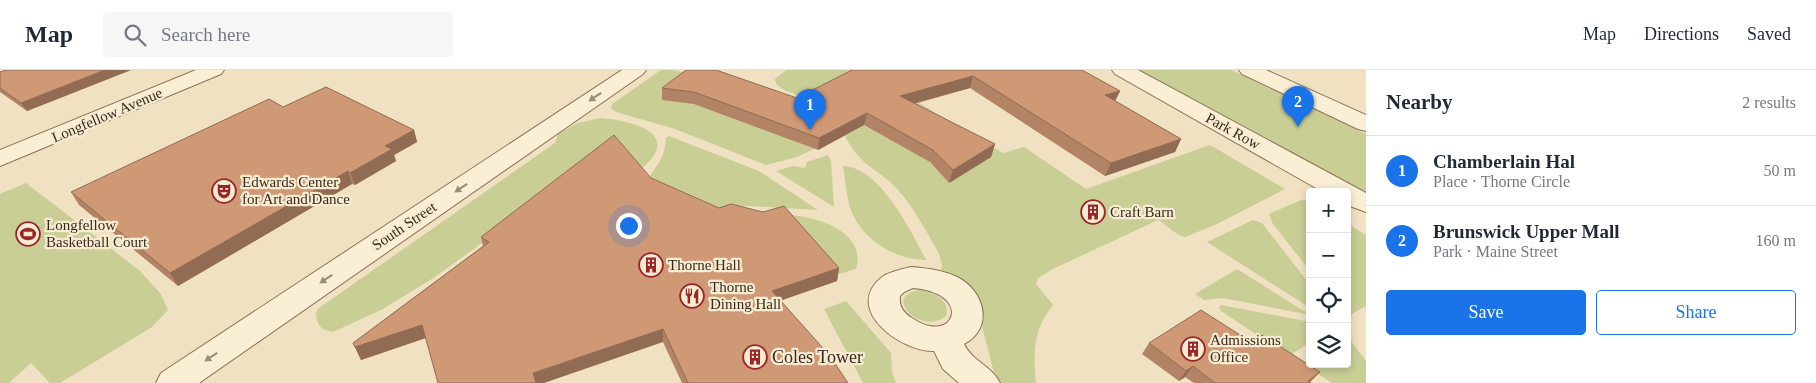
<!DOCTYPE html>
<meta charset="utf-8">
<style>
:root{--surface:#fff;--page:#f6f6f7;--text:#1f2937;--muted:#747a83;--line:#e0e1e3;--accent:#1a73e8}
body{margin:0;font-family:Georgia,serif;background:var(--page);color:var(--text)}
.controls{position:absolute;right:15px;bottom:15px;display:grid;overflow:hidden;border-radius:5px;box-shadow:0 2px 8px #0003}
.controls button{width:45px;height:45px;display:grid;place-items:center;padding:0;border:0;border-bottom:1px solid var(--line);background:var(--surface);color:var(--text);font:25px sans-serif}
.you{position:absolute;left:628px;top:155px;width:18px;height:18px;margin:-12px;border:4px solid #fff;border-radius:50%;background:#1a73e8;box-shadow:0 0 0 8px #1a73e833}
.badge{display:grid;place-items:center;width:32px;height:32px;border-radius:50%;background:var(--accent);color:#fff;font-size:16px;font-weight:700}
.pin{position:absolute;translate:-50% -41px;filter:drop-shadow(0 1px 2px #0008)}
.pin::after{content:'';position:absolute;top:26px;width:18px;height:15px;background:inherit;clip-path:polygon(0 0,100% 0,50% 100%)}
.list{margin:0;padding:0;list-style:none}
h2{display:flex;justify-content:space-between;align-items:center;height:65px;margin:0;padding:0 20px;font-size:21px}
h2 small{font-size:16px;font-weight:400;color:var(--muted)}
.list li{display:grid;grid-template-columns:32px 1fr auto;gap:15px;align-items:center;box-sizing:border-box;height:70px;padding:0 20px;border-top:1px solid var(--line)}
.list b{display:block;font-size:19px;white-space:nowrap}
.list p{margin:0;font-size:16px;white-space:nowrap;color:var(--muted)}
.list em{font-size:16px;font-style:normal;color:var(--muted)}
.actions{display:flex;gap:10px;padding:15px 20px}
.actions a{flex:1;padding:11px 0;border:1px solid var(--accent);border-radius:5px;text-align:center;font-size:18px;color:var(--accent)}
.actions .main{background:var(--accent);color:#fff}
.icon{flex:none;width:28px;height:28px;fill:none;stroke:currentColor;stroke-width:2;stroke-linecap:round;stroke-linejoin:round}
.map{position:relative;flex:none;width:1366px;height:313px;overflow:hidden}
header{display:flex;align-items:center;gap:30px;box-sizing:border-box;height:70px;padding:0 25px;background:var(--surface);border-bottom:1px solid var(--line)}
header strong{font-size:24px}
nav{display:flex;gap:28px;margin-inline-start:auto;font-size:18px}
.search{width:350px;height:45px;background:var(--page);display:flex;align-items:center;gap:12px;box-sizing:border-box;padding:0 18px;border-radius:5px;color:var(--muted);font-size:19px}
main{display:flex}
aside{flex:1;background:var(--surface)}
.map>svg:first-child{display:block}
</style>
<header>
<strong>Map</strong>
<div class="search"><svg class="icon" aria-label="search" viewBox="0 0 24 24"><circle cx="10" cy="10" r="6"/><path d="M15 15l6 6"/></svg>Search here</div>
<nav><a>Map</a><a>Directions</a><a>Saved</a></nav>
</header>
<main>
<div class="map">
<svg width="1366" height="313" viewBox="0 0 1366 313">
<rect width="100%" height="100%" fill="#f0e1c2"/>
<path fill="#c9ce95" d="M661 0H673L696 5 704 35 814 79 797 87 766 95 675 59 616 42 611 38 612 34Z
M786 0H864L1003 83 1024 77 1086 119 1210 75 1285 119 1217 154 1185 167C1175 165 1167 155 1158 150L1053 199 1038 208 1036 214 1053 235C1033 259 1033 284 1036 313H1000L994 303 976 233 940 205 942 195 939 184C928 164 914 138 899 121 879 98 861 98 845 66L864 55 922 84 949 113 990 87 786 21 776 14 775 9Z
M1137 0H1231L1366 64V124Z
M601 48C636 51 686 65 637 102L615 77 435 207 383 239 333 262 322 259 317 251 316 243 319 238 555 73 558 64 578 53Z
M669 66 759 101 818 140 749 136 733 137 714 142 643 115C654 100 666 87 666 68Z
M828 85 831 91 834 137 776 101 793 96 805 98 807 92Z
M843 96C879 96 912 162 926 190 897 190 866 172 853 145 846 131 846 111 843 96Z
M26 113 140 201 160 223 168 240 152 257 60 313H50L31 293 9 313H0V124Z
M1301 130 1310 131V201L1273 154 1269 144Z
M783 145C811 144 868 160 856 199L832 206Z
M1253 150 1262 153 1310 215V238L1207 172Z
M1347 153 1366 165V236L1348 246Z
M1237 199 1310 245 1223 228 1204 230 1195 224Z
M924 220 937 225 946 234 947 245C920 269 878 221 924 220Z
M846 231 891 283 892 302 896 313H863L824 239Z
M1221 235 1310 252V272L1289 286 1221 241 1219 238Z
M1347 266 1366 291V313H1332L1307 297 1311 294H1347Z"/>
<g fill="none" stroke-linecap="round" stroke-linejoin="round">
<g stroke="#8a7158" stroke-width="2">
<path id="minor" d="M196 0H224L221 4 0 96V80Z
M622 0H646L643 4 199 313H156L161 303Z
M1112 0H1138L1366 123V142L1347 135V122H1323L1115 4Z
M911 197C926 198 943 200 957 207 984 220 995 258 964 274 972 291 992 296 1000 313H959L943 299 934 281C901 282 842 239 882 207 889 202 902 199 911 197ZM913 218C975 223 954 277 912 248 903 242 899 237 900 226L904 222Z"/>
</g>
<g stroke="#8a7158" stroke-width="2">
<path id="tertiary" d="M1239 0H1266L1366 45V61L1358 59 1242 4Z"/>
</g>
<use href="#minor" fill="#faeed5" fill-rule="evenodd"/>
<use href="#tertiary" fill="#faeed5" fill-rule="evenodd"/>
</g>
<path fill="#b28465" d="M6 0H131L27 41 0 22V2Z
M852 0H1035L1120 21 1115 31 1181 69 1175 82 1105 106 970 18 914 34 995 74 991 87 949 113 930 92 864 55 818 80 694 34 662 30V18L797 28Z
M283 37 414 60 417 72 394 85 396 91 355 115 352 114 178 216 79 135 71 122Z
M651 108 839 198 837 211 780 231 848 313H682L663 272 425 268 361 290 353 273 483 176 481 167Z
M1149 273 1310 312 1311 313H1194L1185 307 1179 311 1142 284Z"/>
<path fill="#916b53" d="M105 0H131L27 41 21 33Z
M973 6 970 18 897 38 900 26Z
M1120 21 1114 33 1105 25Z
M867 43 864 55 818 80 819 68Z
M414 60 417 72 394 85 396 91 355 115 350 103 385 76Z
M1181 69 1175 82 1105 106 1111 93Z
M995 74 991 87 949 113 953 100Z
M348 101 352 114 178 216 170 203Z
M839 198 837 211 770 234 772 221Z
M422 255 426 268 361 290 355 277Z
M663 259V272L544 313H535L533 303Z
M1193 296 1185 307 1179 311 1186 301Z
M1320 302 1310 312 1308 311Z"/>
<path fill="#cf9976" stroke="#916b53" d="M6 0H105L21 33 0 18V2Z
M686 0H716L797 28 852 0H1082L1120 21 1105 25 1181 69 1111 93 973 6 900 26 995 74 953 100 933 80 867 43 819 68 694 22 662 18Z
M326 17 414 60 385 76 392 79 350 103 348 101 170 203 71 122 269 29 283 37Z
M614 65 651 108 719 138 731 134 763 142 784 136 839 198 772 221 830 286 848 313H688L663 259 533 303 536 313H438L422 255 355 277 353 273 489 172 481 167Z
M1201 240 1251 272 1262 265 1320 302 1308 311 1311 313H1215L1193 296 1186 301 1149 273Z"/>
<defs><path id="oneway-solid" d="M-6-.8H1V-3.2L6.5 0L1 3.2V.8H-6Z" transform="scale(1.25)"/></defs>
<g fill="#9a8c79">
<use href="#oneway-solid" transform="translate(595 27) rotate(146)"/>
<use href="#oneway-solid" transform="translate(461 118) rotate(146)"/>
<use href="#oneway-solid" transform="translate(326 209) rotate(146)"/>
<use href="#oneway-solid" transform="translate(211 287) rotate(146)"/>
</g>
<defs>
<g id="theatre-ring" transform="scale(1.25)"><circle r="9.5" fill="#f7ebd2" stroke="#9b262a" stroke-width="1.5"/><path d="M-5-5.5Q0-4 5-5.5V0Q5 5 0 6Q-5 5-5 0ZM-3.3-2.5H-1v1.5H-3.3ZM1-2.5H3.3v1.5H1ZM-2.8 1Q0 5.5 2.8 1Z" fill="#9b262a"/></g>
<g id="building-ring" transform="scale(1.25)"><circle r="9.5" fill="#f7ebd2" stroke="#9b262a" stroke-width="1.5"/><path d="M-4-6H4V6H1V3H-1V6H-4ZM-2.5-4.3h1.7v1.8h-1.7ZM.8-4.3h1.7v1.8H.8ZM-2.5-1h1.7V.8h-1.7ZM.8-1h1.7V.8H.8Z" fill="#9b262a"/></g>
<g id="stadium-ring" transform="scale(1.25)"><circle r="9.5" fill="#f7ebd2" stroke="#9b262a" stroke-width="1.5"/><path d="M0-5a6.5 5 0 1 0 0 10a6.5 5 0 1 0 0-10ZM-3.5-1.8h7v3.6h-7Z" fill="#9b262a"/></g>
<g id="restaurant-ring" transform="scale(1.25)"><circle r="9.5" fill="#f7ebd2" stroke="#9b262a" stroke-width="1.5"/><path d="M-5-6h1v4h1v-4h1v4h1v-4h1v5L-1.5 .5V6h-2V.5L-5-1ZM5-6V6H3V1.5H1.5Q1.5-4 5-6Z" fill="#9b262a"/></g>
</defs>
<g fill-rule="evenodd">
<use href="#theatre-ring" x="224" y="121"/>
<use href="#building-ring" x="1093" y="142"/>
<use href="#stadium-ring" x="28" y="164"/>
<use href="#building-ring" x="651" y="195"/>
<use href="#restaurant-ring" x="692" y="226"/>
<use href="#building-ring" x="1193" y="279"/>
<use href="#building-ring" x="755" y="287"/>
</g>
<g text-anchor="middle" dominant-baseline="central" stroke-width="4.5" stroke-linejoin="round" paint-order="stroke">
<g font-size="15" fill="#392a1d" stroke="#f7ebd2">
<text transform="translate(107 45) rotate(-23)">Longfellow Avenue</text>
<text transform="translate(1233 61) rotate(29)">Park Row</text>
<text transform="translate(404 156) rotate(-34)">South Street</text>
</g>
<g font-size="15" fill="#392a1d" stroke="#f7ebd2" text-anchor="start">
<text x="242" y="112">Edwards Center<tspan x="242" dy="17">for Art and Dance</tspan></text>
<text x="1110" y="142">Craft Barn</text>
<text x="46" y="155">Longfellow<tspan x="46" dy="17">Basketball Court</tspan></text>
<text x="668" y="195">Thorne Hall</text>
<text x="710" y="217">Thorne<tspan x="710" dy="17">Dining Hall</tspan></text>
<text x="1210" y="270">Admissions<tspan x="1210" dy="17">Office</tspan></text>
</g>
<g font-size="18" fill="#392a1d" stroke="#f7ebd2" text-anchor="start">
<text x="772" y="287">Coles Tower</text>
</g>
</g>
</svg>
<div class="controls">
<button>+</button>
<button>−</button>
<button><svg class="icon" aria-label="locate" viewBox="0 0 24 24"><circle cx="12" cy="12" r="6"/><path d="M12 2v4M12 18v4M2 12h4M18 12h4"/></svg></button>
<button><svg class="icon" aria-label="layers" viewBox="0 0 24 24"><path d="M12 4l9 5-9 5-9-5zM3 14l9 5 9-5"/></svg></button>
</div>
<div class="you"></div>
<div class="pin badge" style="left:810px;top:60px">1</div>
<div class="pin badge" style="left:1298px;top:57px">2</div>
</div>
<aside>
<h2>Nearby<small>2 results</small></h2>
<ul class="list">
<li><span class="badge">1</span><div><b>Chamberlain Hal</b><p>Place · Thorne Circle</p></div><em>50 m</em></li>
<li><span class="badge">2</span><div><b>Brunswick Upper Mall</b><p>Park · Maine Street</p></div><em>160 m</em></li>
</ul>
<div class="actions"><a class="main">Save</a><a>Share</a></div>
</aside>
</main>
